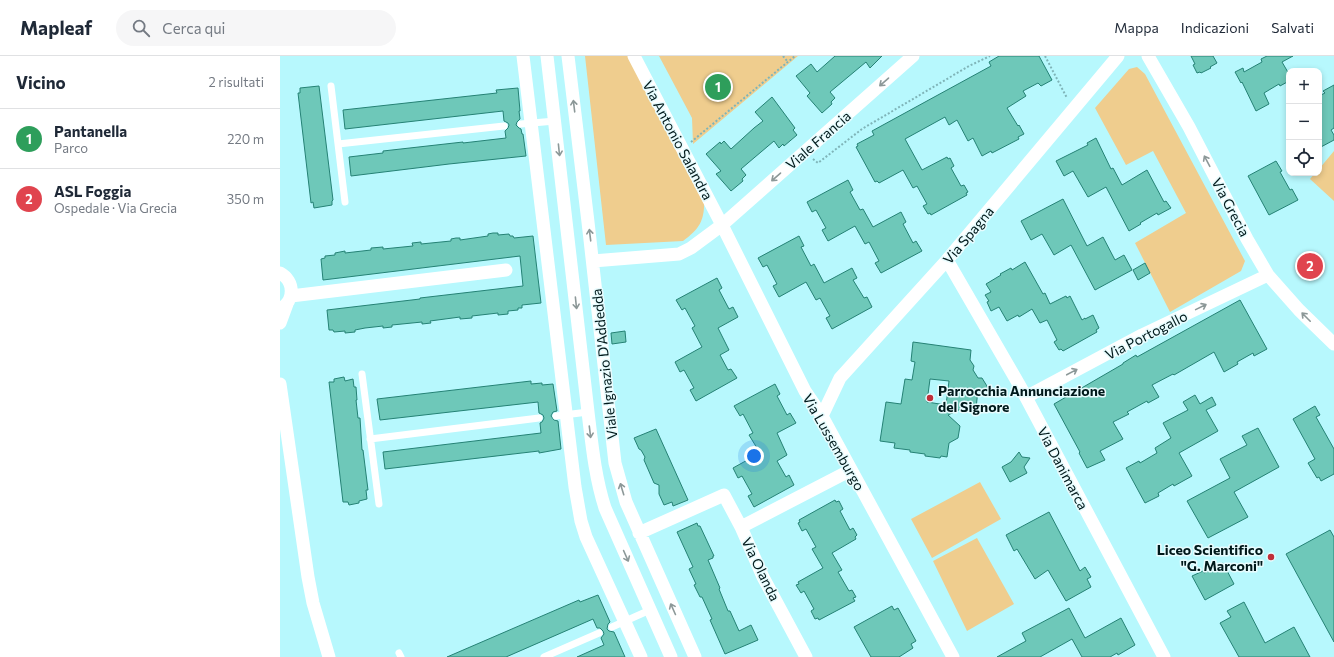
<!DOCTYPE html>
<html lang="it">
<meta charset="utf-8">
<style>
:root{--surface:#fff;--page:#f6f6f7;--text:#1f2937;--muted:#747a83;--line:#e0e1e3;--accent:#1a73e8}
body{margin:0;font-family:Commissioner,sans-serif;background:var(--page);color:var(--text)}
.controls{position:absolute;right:12px;top:12px;display:grid;overflow:hidden;border-radius:8px;box-shadow:0 2px 6px #0003}
.controls button{width:36px;height:36px;display:grid;place-items:center;padding:0;border:0;border-bottom:1px solid var(--line);background:var(--surface);color:var(--text);font:20px sans-serif}
.you{position:absolute;left:474px;top:400px;width:14px;height:14px;margin:-10px;border:3px solid #fff;border-radius:50%;background:#1a73e8;box-shadow:0 0 0 6px #1a73e833}
.badge{display:grid;place-items:center;width:26px;height:26px;border-radius:50%;background:var(--accent);color:#fff;font-size:13px;font-weight:700}
.pin{position:absolute;translate:-50% -50%;border:2px solid #fff;box-shadow:0 1px 4px #0006}
.list{margin:0;padding:0;list-style:none}
h2{display:flex;justify-content:space-between;align-items:center;height:52px;margin:0;padding:0 16px;font-size:17px}
h2 small{font-size:13px;font-weight:400;color:var(--muted)}
.list li{display:grid;grid-template-columns:26px 1fr auto;gap:12px;align-items:center;box-sizing:border-box;height:60px;padding:0 16px;border-top:1px solid var(--line)}
.list b{display:block;font-size:15px;white-space:nowrap}
.list p{margin:0;font-size:13px;white-space:nowrap;color:var(--muted)}
.list em{font-size:13px;font-style:normal;color:var(--muted)}
.icon{flex:none;width:22px;height:22px;fill:none;stroke:currentColor;stroke-width:2;stroke-linecap:round;stroke-linejoin:round}
.map{position:relative;flex:none;width:1054px;height:601px;overflow:hidden}
header{display:flex;align-items:center;gap:24px;box-sizing:border-box;height:56px;padding:0 20px;background:var(--surface);border-bottom:1px solid var(--line)}
header strong{font-size:19px}
nav{display:flex;gap:22px;margin-inline-start:auto;font-size:14px}
.search{width:280px;height:36px;background:var(--page);display:flex;align-items:center;gap:10px;box-sizing:border-box;padding:0 14px;border-radius:22px;color:var(--muted);font-size:15px}
main{display:flex}
aside{flex:1;background:var(--surface)}
.map>svg:first-child{display:block}
</style>
<header>
<strong>Mapleaf</strong>
<div class="search"><svg class="icon" aria-label="search" viewBox="0 0 24 24"><circle cx="10" cy="10" r="6"/><path d="M15 15l6 6"/></svg>Cerca qui</div>
<nav><a>Mappa</a><a>Indicazioni</a><a>Salvati</a></nav>
</header>
<main>
<aside>
<h2>Vicino<small>2 risultati</small></h2>
<ul class="list">
<li><span class="badge" style="background:#2e9e5b">1</span><div><b>Pantanella</b><p>Parco</p></div><em>220 m</em></li>
<li><span class="badge" style="background:#e0444e">2</span><div><b>ASL Foggia</b><p>Ospedale · Via Grecia</p></div><em>350 m</em></li>
</ul>
</aside>
<div class="map">
<svg width="1054" height="601" viewBox="0 0 1054 601">
<rect width="100%" height="100%" fill="#b7f8fd"/>
<path fill="#efcd8e" d="M305 0H350L424 141C425 163 421 172 403 185L326 189Z
M379 0H518L413 88 412 62Z
M857 11 865 18 965 205 961 215 890 256 855 187 906 157 873 95 846 109 815 52 849 13Z
M1054 95V145L1030 123 1035 117H1039V113Z
M700 426 721 463 652 502 631 463Z
M697 482 734 548 687 575 653 505Z"/>
<path fill="#6ec8b9" stroke="#258275" fill-rule="evenodd" d="M555 0H602L590 12 586 6 550 36 555 42 551 46 552 48 542 57 527 40 530 37 516 20 531 8 537 16Z
M719 0H759L772 24 761 30 758 27 743 35 746 40 727 52 738 70 739 69 744 78 738 81 739 83 712 97 711 95 702 100 693 82 688 85 677 64 669 69 665 61 625 83 642 114 667 101 668 103 670 102 674 110 671 112 681 130 684 129 688 136 686 137 687 139 651 159 650 157 648 158 643 150 647 148 637 130 633 132 623 114 599 127 597 125 595 126 576 91 578 90 577 88 594 79 592 75 711 10 709 6Z
M911 0H933L937 7 930 11 931 12 921 17 920 16 917 17 913 9 915 8Z
M987 0H1013L1002 6 1009 18V25L1000 30 999 28 984 37 989 48 976 55 962 26 961 27 955 16 963 12 964 16 982 6 981 3Z
M1054 29V72L1051 74 1054 79V84L1039 92V40L1045 37 1043 35Z
M39 30 53 144 52 145V149L34 152 33 146 31 147 18 37H20V32Z
M238 32 240 55H239L240 63 237 66 236 69 239 72 241 73 242 78H243L246 100 169 108 71 120 69 101 103 97V95L183 86V87L226 82 225 75 228 72 229 69 228 67 224 65 223 55 65 73 63 54 217 37 216 34Z
M492 41 515 72 513 74 517 79 504 90 503 88 499 92 494 85 468 107 461 113 466 119 462 123 463 125 451 135 436 118 441 115 426 98 440 86 441 88 444 85 451 93 474 72 483 65 475 56Z
M816 82 831 113 833 112 842 129 867 114 884 146 886 145 891 152 878 159 877 157 860 167 861 168 849 175 826 131 808 141 793 115 784 120 776 105 808 89 807 87Z
M996 105 1002 115 1000 116 1010 134 1012 133 1018 144 989 159 968 120Z
M568 124 573 134 570 136 580 154 583 153 593 171 621 156 626 166 623 168 633 187 636 185 642 195 601 217 595 207 599 205 589 186 585 188 575 170 548 185 542 174 546 172 536 154 532 156 527 146Z
M783 143 807 190 823 181 835 204 844 199 852 214 815 234 791 189 774 199 762 178 751 184 741 165Z
M213 177H218V179L229 178 230 180H233L234 182 253 180 261 247 242 249V252H238V254L228 255V258L218 259V257L192 260V262L180 263V261L150 265 151 267 142 268V266L112 269V271L103 272V270L85 272 75 274V276L65 277V275L54 276 53 274H49L47 254 140 243V242L243 230 240 200 43 224 41 203 45 202V200L55 199V197L65 195V197L91 194V192L103 191V193L133 190 132 187 141 186V188L171 185V183L176 182H180V184L208 180V178Z
M519 180 524 190 521 191 531 210 534 208 544 227 572 212 577 222 573 224 584 242 587 241 592 251 552 273 546 262 550 260 540 242 536 244 526 226 499 241 493 230 497 228 487 209 483 211 478 202Z
M745 206 763 238 765 237 770 248 786 240 787 242 790 240 802 264 805 262V263L813 259 819 272 816 274 817 276 783 295 781 293 779 294 774 286 777 284 767 264 760 267 752 253 739 261 738 259 727 265 719 251 711 255 707 246 709 245 705 239 711 236 706 228 721 219 720 218 731 212 732 214Z
M865 207 870 217 858 224 853 214Z
M437 222 442 232 439 234 449 253 453 251 458 261 438 272 449 294 440 299 448 314 451 313 457 322 416 345 410 334 414 332 404 314 400 316 395 306 422 291 412 272 415 270 405 252 402 254 396 244Z
M960 244 987 293 974 300 973 297 957 306 958 308 944 316 934 296 894 319 893 318 872 329 879 341 868 347 867 345 847 356 849 358 833 366 843 383 820 395 825 404 807 412 799 397 800 396 774 348 843 308V307L856 299 857 301Z
M345 275 346 286 332 288 331 277Z
M633 286 691 294 690 304 694 310 693 314 698 322H702L710 335 698 333 696 353 685 351 668 359 680 370 678 382 669 387 667 401 661 400 660 402 645 400V398L630 396V394L614 392 615 387 600 385 606 346 621 348 625 323 632 324 635 306 631 305ZM650 323 669 325 666 349 647 346Z
M64 321 65 325 73 323 74 331H76L77 344H76L78 362H80L82 394H83L88 434H86L87 443 79 445V447L69 449 68 446H63L49 326H54V323Z
M251 325V328L262 327V329L273 328 277 355 273 356 271 360 274 364 278 365 281 393 259 397V395L105 413 103 396 261 377 260 367 262 366 264 362 263 359 259 357 258 346 100 364 97 343Z
M495 328 500 338 497 340 507 359 510 357 516 367 497 377 507 399 497 405 506 421 509 419 514 429 474 451 468 440 472 438 462 420 458 422 453 412 480 397 469 379 473 377 463 358 460 360 454 350Z
M915 339 920 348 932 341 936 349 926 354 938 375 899 397 912 420 894 430 893 428 878 437 879 440 865 447 846 412 859 405 860 407 877 397 875 392 891 382 883 367 908 354 903 346Z
M1035 350 1040 359 1036 361 1054 393V418L1041 425 1039 421 1037 422 1028 407 1035 403 1013 363Z
M978 372 999 411 954 436 968 461 928 482 907 445 950 422 940 403 967 389 962 380Z
M376 373 408 444 393 450 392 446 384 449 379 438V429L374 427 364 404 365 401 361 394 359 393 354 382Z
M739 396 742 401 750 402 744 411 747 417 730 426 722 411 731 406Z
M555 444 556 446 559 445 563 453 560 455 570 474 573 472 577 479 575 481 576 483 552 497 562 514 558 516 569 535 572 534 576 541 573 542 575 545 539 564 538 562 535 563 531 555 534 553 524 535 521 537 516 529 519 528 518 526 543 512 532 493 536 491 526 473 522 475 518 467 520 466 519 464Z
M769 456 800 515 805 511 811 521 807 523 811 531 786 545 768 514 755 523 737 493 734 495 726 479Z
M417 467 418 470H420L434 500H433V502L428 504 440 532 439 533 448 555H450L459 575 471 569 478 584 445 598 430 564 432 563 422 541H420L414 529 416 528 409 513 413 511 397 476Z
M1050 474 1054 481V586L1006 498Z
M943 507 954 528 925 544 912 520 923 515 924 517Z
M318 539 330 566 328 568 327 573 329 575 334 576 345 601H297L324 589 321 582 324 578 323 575 320 572H317L313 563 226 601H167L299 544 300 546Z
M964 546 985 587 1014 571 1030 601H959L940 567 951 561 947 555Z
M612 550 614 554 618 552 636 585 631 588 633 592 619 601H591L574 571Z
M789 552 805 582 841 562 855 589 838 599 837 597 830 601H802L792 583 760 601H717L746 585 742 577Z"/>
<g fill="none" stroke-linecap="round" stroke-linejoin="round">
<path stroke="#7fb4b8" stroke-width="2" stroke-dasharray="2 2" stroke-linecap="butt" d="M503 0 508 6
M765 0 787 42
M411 86 515 0
M533 103 538 107 582 73 689 10 710 0"/>
<path stroke="#fff" stroke-width="7" d="M51 30 65 146
M241 68 275 65
M58 88 224 70
M82 318 99 448
M276 360 308 356
M90 383 259 362
M332 571 370 554
M119 597 121 601
M264 601 319 577"/>
<path stroke="#fff" stroke-width="13" d="M243 0 295 431 301 465 306 481 361 601
M267 0 308 356C312 389 315 421 325 452L391 601
M288 0 308 166 335 407 346 446 415 601
M354 0 442 169 525 335 542 360 673 601
M868 0 909 71 967 183 988 219 1019 254 1054 288
M667 204 741 332 884 601
M313 205 399 198 411 192 442 169 633 0
M0 217C15 225 15 245 0 253
M11 240 226 214
M0 267 7 248
M0 328 28 521 33 547 49 601
M746 341 862 279 988 219
M542 360 560 322 667 204 838 0
M359 477 444 439 461 471
M526 601 483 521 461 471 571 414"/>
</g>
<defs><path id="oneway-shaft" d="M-6 0H5M1.5-3L5.5 0L1.5 3" fill="none" stroke-width="1.6" stroke-linecap="round" stroke-linejoin="round"/></defs>
<g stroke="#8c9898">
<use href="#oneway-shaft" transform="translate(604 26) rotate(139)"/>
<use href="#oneway-shaft" transform="translate(294 50) rotate(-97)"/>
<use href="#oneway-shaft" transform="translate(279 94) rotate(84)"/>
<use href="#oneway-shaft" transform="translate(927 105) rotate(-118)"/>
<use href="#oneway-shaft" transform="translate(496 121) rotate(139)"/>
<use href="#oneway-shaft" transform="translate(310 179) rotate(-97)"/>
<use href="#oneway-shaft" transform="translate(296 247) rotate(84)"/>
<use href="#oneway-shaft" transform="translate(921 251) rotate(-26)"/>
<use href="#oneway-shaft" transform="translate(1026 261) rotate(-135)"/>
<use href="#oneway-shaft" transform="translate(792 316) rotate(-28)"/>
<use href="#oneway-shaft" transform="translate(310 376) rotate(83)"/>
<use href="#oneway-shaft" transform="translate(342 433) rotate(-107)"/>
<use href="#oneway-shaft" transform="translate(346 500) rotate(66)"/>
<use href="#oneway-shaft" transform="translate(393 553) rotate(-114)"/>
</g>
<g fill="#bf2f3a" stroke="#e8fcfe" stroke-width="1.5">
<circle cx="650" cy="342" r="4"/>
<circle cx="991" cy="501" r="4"/>
</g>
<g text-anchor="middle" dominant-baseline="central" stroke-width="3" stroke-linejoin="round" paint-order="stroke">
<g font-size="14" fill="#00191b" stroke="#e8fcfe">
<text transform="translate(398 84) rotate(62)">Via Antonio Salandra</text>
<text transform="translate(538 84) rotate(-41)">Viale Francia</text>
<text transform="translate(951 151) rotate(62)">Via Grecia</text>
<text transform="translate(688 179) rotate(-50)">Via Spagna</text>
<text transform="translate(866 279) rotate(-27)">Via Portogallo</text>
<text transform="translate(324 308) rotate(-96)">Viale Ignazio D'Addedda</text>
<text transform="translate(554 386) rotate(60)">Via Lussemburgo</text>
<text transform="translate(783 412) rotate(62)">Via Danimarca</text>
<text transform="translate(481 513) rotate(64)">Via Olanda</text>
</g>
<g font-size="14" font-weight="bold" fill="#00191b" stroke="#e8fcfe" text-anchor="start">
<text x="658" y="334">Parrocchia Annunciazione<tspan x="658" dy="16">del Signore</tspan></text>
<text x="983" y="493" text-anchor="end">Liceo Scientifico<tspan x="983" dy="16">"G. Marconi"</tspan></text>
</g>
</g>
</svg>
<div class="controls">
<button>+</button>
<button>−</button>
<button><svg class="icon" aria-label="locate" viewBox="0 0 24 24"><circle cx="12" cy="12" r="6"/><path d="M12 2v4M12 18v4M2 12h4M18 12h4"/></svg></button>
</div>
<div class="you"></div>
<div class="pin badge" style="left:438px;top:31px;background:#2e9e5b">1</div>
<div class="pin badge" style="left:1030px;top:210px;background:#e0444e">2</div>
</div>
</main>
